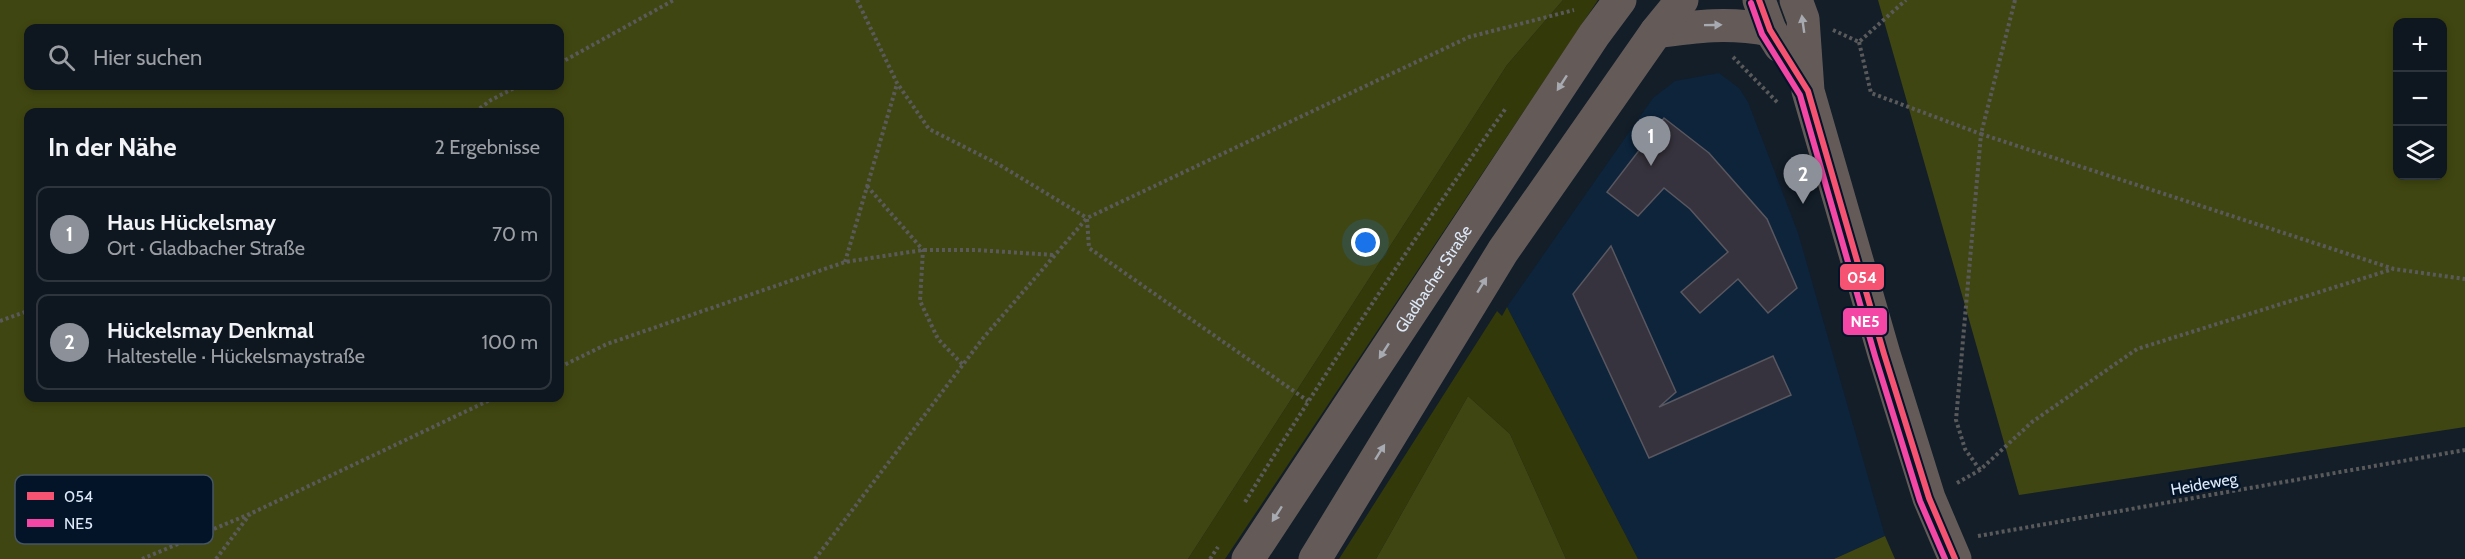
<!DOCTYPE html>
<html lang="de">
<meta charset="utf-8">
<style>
:root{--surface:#0e161f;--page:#1c232c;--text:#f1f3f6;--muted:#9b9fa4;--line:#2e353d;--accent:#8c9099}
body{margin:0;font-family:Cabin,sans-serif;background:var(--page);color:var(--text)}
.controls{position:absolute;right:18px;top:18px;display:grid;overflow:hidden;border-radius:12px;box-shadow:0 3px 9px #0003}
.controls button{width:54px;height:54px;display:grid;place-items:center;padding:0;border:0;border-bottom:2px solid var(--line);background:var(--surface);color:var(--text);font:30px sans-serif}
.you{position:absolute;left:1366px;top:243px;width:21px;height:21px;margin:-15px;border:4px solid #fff;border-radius:50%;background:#1a73e8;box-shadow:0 0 0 9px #1a73e833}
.badge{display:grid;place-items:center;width:39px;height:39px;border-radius:50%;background:var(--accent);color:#fff;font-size:20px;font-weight:700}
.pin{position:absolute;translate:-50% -50px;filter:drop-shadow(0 2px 3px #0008)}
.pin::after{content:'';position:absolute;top:32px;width:21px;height:18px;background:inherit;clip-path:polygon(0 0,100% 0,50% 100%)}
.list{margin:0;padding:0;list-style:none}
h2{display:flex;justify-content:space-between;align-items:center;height:78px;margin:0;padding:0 24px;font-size:26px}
h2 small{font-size:20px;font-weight:400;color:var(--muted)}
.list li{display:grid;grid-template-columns:39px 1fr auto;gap:18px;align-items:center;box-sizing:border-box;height:96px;margin:0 12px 12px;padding:0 12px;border:2px solid var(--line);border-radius:12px}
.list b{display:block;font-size:22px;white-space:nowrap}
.list p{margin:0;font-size:20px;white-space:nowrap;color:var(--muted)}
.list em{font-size:20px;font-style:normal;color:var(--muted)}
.icon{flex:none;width:33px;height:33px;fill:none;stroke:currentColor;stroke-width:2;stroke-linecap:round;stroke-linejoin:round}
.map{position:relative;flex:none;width:2465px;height:559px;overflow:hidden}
.search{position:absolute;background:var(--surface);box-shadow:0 3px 9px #0003;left:24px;top:24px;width:540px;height:66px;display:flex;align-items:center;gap:15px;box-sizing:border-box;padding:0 21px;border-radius:12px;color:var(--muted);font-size:22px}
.panel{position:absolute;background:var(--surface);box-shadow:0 3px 9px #0003;left:24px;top:108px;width:540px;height:294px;border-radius:12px}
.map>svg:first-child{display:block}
</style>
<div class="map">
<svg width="2465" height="559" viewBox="0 0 2465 559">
<rect width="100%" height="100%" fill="#131e29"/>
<path fill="#0d243b" d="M1719 73 1739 88 1748 102 1798 233 1885 536 1834 559H1638L1507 307 1653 98 1675 81Z"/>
<path fill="#333908" d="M1563 0H1598L1225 559H1188L1507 65Z
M1507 307 1638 559H1566L1510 434 1468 396 1376 559H1339L1497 311 1502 316Z"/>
<path fill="#404611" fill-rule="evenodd" d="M0 0H1563L1507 65 1188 559H0ZM560 28V86H28V28ZM28 112H560V398H28Z
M1878 0H2465V427L2019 495ZM2398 22H2442V176H2398Z
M1468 396 1510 434 1566 559H1376Z
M1885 536 1895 559H1834Z"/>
<path fill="#37333e" stroke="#595760" stroke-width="1.5" d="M1664 118 1709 153 1767 219 1797 288 1768 313 1738 279 1700 313 1681 292 1728 252 1690 209 1664 188 1638 216 1607 192Z
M1611 246 1676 392 1659 407 1773 356 1791 395 1649 458 1573 294Z"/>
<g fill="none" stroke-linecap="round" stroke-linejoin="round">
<path stroke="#5a5a5b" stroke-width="4" stroke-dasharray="3 3" stroke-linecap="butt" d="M857 0 897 83 929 129 998 164 1087 218
M2015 0 1981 134 2394 269 2465 279
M1833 30 1859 42 1906 0
M1859 42 1871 93 1981 134 1956 420 1965 449 1980 470
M1733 57 1778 103
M560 63 674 0
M475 112 491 100 518 86
M867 186 923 250 920 301 938 339 963 365
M1087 219 1089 248 1308 401
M845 262 897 84
M0 321 28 311
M560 367 607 344 845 262 923 250H976L1054 255
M1957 483 1980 470 2032 422 2137 349 2393 269
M1245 502C1328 368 1415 237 1506 108
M1978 536 2465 450
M142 559 252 513 494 398
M216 559 250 514
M815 559 984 337 1087 218 1469 37 1574 10
M1210 559 1218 547"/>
<g stroke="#645b59" stroke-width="33">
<path d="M1759 0 1770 30 1780 46"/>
<path d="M1796 0 1803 19 1808 91 1884 354 1929 498 1955 559"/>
<path d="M1656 32C1697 26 1729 22 1770 30"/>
<path id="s1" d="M1248 559 1594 35 1620 0"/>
<path d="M1315 559 1503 251 1656 32 1682 0"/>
</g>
<g stroke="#031428" stroke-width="10">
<path id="bus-1" d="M1759 0 1770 30 1808 91 1884 354 1929 498 1955 559"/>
</g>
<g stroke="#031428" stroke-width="10">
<path id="bus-2" d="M1751 3 1762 34 1800 95 1875 356 1920 501 1945 559"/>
</g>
<use href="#bus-1" stroke="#f65372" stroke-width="6"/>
<use href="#bus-2" stroke="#f346a5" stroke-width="6"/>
</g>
<defs><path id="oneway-solid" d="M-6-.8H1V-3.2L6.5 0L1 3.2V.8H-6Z" transform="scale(1.5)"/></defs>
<g fill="#a7aab1">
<use href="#oneway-solid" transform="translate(1803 24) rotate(-98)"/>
<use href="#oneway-solid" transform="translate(1713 25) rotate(-1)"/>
<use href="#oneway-solid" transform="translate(1562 83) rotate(123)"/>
<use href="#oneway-solid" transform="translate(1482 285) rotate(-58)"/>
<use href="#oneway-solid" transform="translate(1384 351) rotate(123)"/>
<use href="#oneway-solid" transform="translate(1380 452) rotate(-58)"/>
<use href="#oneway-solid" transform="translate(1277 514) rotate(123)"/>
</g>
<g text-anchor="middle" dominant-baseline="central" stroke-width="5" stroke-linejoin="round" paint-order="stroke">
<g font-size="16" fill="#deeaf9" stroke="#031428">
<text stroke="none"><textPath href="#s1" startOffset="336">Gladbacher Straße</textPath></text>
<text transform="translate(2204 484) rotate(-10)">Heideweg</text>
</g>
</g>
<rect x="15" y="475" width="198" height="69" rx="9" fill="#031428" stroke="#455467" stroke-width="1.5"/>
<rect x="27" y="492" width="27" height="8" fill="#f65372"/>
<rect x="27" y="519" width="27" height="8" fill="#f346a5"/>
<g font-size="16" fill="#deeaf9">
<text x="64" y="502">054</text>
<text x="64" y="529">NE5</text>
</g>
<g stroke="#031428" stroke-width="2">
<rect x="1839" y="263" width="46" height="28" rx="6" fill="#f65372"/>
<rect x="1842" y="307" width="46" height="29" rx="6" fill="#f346a5"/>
</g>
<g font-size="16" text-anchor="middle" font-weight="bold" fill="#fff">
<text x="1862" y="283">054</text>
<text x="1865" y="327">NE5</text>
</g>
</svg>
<div class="controls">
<button>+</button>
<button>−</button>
<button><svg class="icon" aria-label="layers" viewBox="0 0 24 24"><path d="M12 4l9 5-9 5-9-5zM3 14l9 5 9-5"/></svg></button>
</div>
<div class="you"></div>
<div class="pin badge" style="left:1651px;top:166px">1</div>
<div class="pin badge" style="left:1803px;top:204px">2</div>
<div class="search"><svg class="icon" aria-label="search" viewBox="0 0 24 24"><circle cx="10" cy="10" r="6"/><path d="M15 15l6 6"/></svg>Hier suchen</div>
<section class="panel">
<h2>In der Nähe<small>2 Ergebnisse</small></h2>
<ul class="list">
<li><span class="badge">1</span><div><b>Haus Hückelsmay</b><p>Ort · Gladbacher Straße</p></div><em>70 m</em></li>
<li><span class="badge">2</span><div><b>Hückelsmay Denkmal</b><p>Haltestelle · Hückelsmaystraße</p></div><em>100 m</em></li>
</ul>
</section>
</div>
